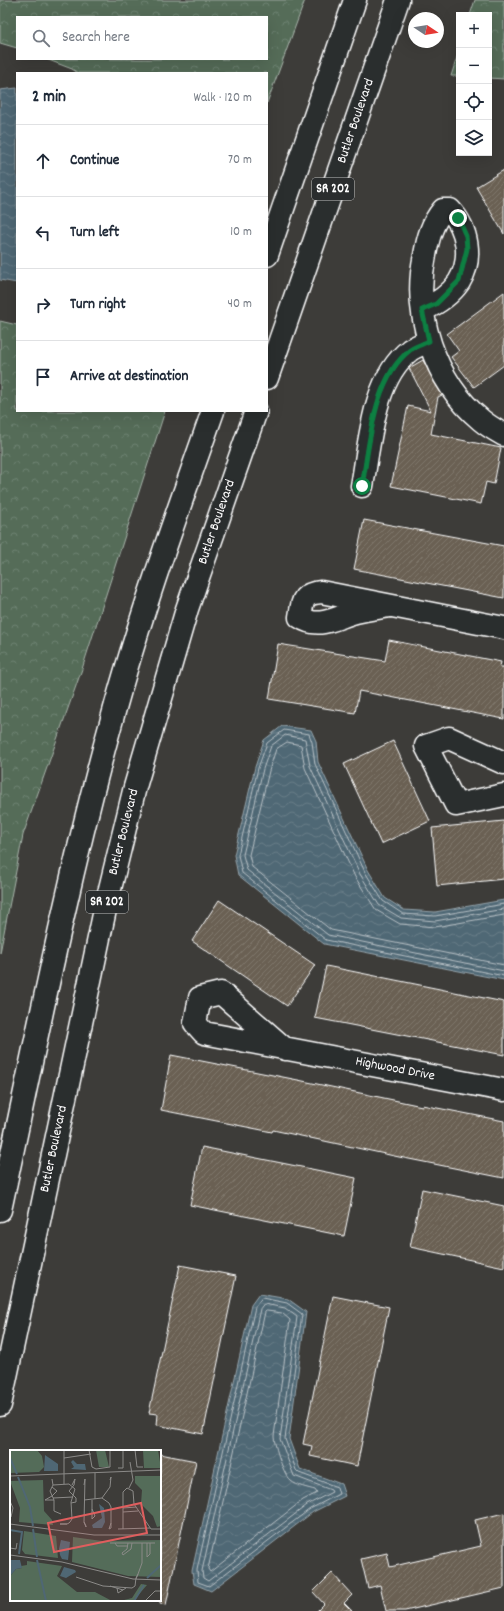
<!DOCTYPE html>
<meta charset="utf-8">
<style>
:root{--surface:#fff;--page:#f2f2f3;--text:#1f2937;--muted:#747a83;--line:#e0e1e3}
body{margin:0;font-family:Dekko,sans-serif;background:var(--page);color:var(--text)}
.controls{position:absolute;right:12px;top:12px;display:grid;overflow:hidden;border-radius:0px;box-shadow:0 4px 16px #0002}
.controls button{width:36px;height:36px;display:grid;place-items:center;padding:0;border:0;border-bottom:1px solid var(--line);background:var(--surface);color:var(--text);font:20px sans-serif}
.compass{position:absolute;left:408px;top:12px;width:36px;height:36px;border-radius:50%;background:var(--surface);box-shadow:0 4px 16px #0002;rotate:102deg}
.stop{position:absolute;width:12px;height:12px;margin:-9px;border:3px solid #0b8043;border-radius:50%;background:#fff}
.stop.end{background:#0b8043;border-color:#fff;box-shadow:0 1px 4px #0008}
.list{margin:0;padding:0;list-style:none}
h2{display:flex;justify-content:space-between;align-items:center;height:52px;margin:0;padding:0 16px;font-size:17px}
h2 small{font-size:13px;font-weight:400;color:var(--muted)}
.list li{display:grid;grid-template-columns:26px 1fr auto;gap:12px;align-items:center;box-sizing:border-box;height:72px;padding:0 16px;border-top:1px solid var(--line)}
.list b{display:block;font-size:15px;white-space:nowrap}
.list em{font-size:13px;font-style:normal;color:var(--muted)}
.icon{flex:none;width:22px;height:22px;fill:none;stroke:currentColor;stroke-width:2;stroke-linecap:round;stroke-linejoin:round}
.map{position:relative;flex:none;width:504px;height:1611px;overflow:hidden}
.search{position:absolute;background:var(--surface);box-shadow:0 4px 16px #0002;left:16px;top:16px;width:252px;height:44px;display:flex;align-items:center;gap:10px;box-sizing:border-box;padding:0 14px;border-radius:0px;color:var(--muted);font-size:15px}
.panel{position:absolute;background:var(--surface);box-shadow:0 4px 16px #0002;left:16px;top:72px;width:252px;height:340px;border-radius:0px}
.map>svg:first-child{display:block}
</style>
<div class="map">
<svg width="504" height="1611" viewBox="0 0 504 1611">
<defs>
<pattern id="forest-crowns" width="20" height="18" patternUnits="userSpaceOnUse"><rect width="20" height="18" fill="#546c59"/><path d="M2 6a3 3 0 1 1 6 0M12 15a3 3 0 1 1 6 0" fill="none" stroke="#6e8272"/></pattern>
<pattern id="water-waves" width="16" height="10" patternUnits="userSpaceOnUse"><rect width="16" height="10" fill="#4f6774"/><path d="M0 5q4-4 8 0t8 0" fill="none" stroke="#697e89"/></pattern>
<pattern id="building-hatch" width="6" height="6" patternUnits="userSpaceOnUse"><rect width="6" height="6" fill="#6a6052"/><path d="M-1 1l2-2M0 6l6-6M5 7l2-2" fill="none" stroke="#80786c"/></pattern>
</defs>
<rect width="100%" height="100%" fill="#3d3c39"/>
<filter id="ink" filterUnits="userSpaceOnUse"><feTurbulence type="fractalNoise" baseFrequency=".025" numOctaves="2"/><feDisplacementMap in="SourceGraphic" scale="8" xChannelSelector="R" yChannelSelector="G"/><feConvolveMatrix kernelMatrix="1 2 1 2 8 2 1 2 1" color-interpolation-filters="sRGB"/></filter>
<g filter="url(#ink)">
<path fill="url(#forest-crowns)" stroke="#aab6ac" d="M0 0H305L267 103V73H78L72 69 46 59H267V17H17V48L0 43Z
M475 0H504V79L489 78V15H470Z
M459 51V76H451Z
M0 321 17 325V411H165L82 669 23 835 0 953Z"/>
<path fill="url(#water-waves)" stroke="#95a4ac" d="M17 88V283L0 280V90Z
M282 726 311 730 316 741 318 762 368 870 385 898 404 910 435 912 504 900V980L324 944 238 875 234 855 255 767 264 740Z
M259 1294 288 1299 306 1312 289 1439 300 1469 341 1484 345 1496 313 1512 211 1591 194 1584 192 1571 251 1305Z"/>
<g fill="none" stroke-linecap="round" stroke-linejoin="round">
<path stroke="#b9c2c7" stroke-width="1" d="M504 904 435 916 403 914 383 901 365 872 315 764 312 742 309 734 284 730 267 743 258 768 238 855 242 873 326 940 504 976
M504 909 435 921 401 918 379 905 360 874 310 766 305 739 285 735 271 746 263 769 243 855 247 870 328 935 504 971
M504 915 435 927 400 924 376 910 355 877 305 768 301 745 287 742 276 749 269 771 249 855 252 867 331 930 504 965
M262 1298 287 1303 302 1314 285 1439 296 1470 299 1473 337 1487 339 1494 310 1509 209 1586 198 1582 197 1570 255 1307Z
M264 1304 285 1308 297 1317 280 1439 294 1476 331 1490 332 1492 307 1505 208 1581 203 1578 202 1571 260 1309Z
M267 1311 282 1313 290 1320 274 1436C274 1445 284 1476 291 1481 297 1486 308 1488 315 1490L317 1493 303 1500 210 1572 208 1569 265 1312Z"/>
</g>
<path fill="url(#building-hatch)" stroke="#fff" d="M504 170V234L476 187Z
M504 292V365L474 387 451 357 459 351 447 334Z
M423 360 442 395 438 397 431 434 501 448 494 484 486 482 481 504 391 486 408 406 431 411 409 368Z
M364 520 504 546V598L354 569Z
M389 640 501 662 500 667H504V719L359 691 355 713 269 699 278 644 385 661Z
M393 741 430 821 381 844 344 764Z
M504 821V879L437 886 432 828Z
M219 900 315 965 287 1006 192 941Z
M326 966 504 1002V1055L315 1018Z
M171 1055 298 1080 422 1106V1105L504 1121V1178L399 1157 273 1130 272 1132 161 1110Z
M202 1147 356 1178 344 1236 190 1205Z
M422 1189 504 1206V1267L410 1247Z
M180 1265 236 1276 203 1434 157 1425 158 1414 149 1413Z
M333 1296 389 1307 357 1466 310 1456 312 1446 303 1444Z
M160 1454 196 1461 166 1605 160 1604Z
M504 1513V1588L405 1611H386L380 1585 368 1588 361 1559 387 1553 390 1567 481 1546 475 1520Z
M332 1573 352 1595 344 1603 352 1611H317L324 1604 313 1592Z"/>
<g fill="none" stroke-linecap="round" stroke-linejoin="round">
<g stroke="#fff" stroke-width="25">
<path id="minor" d="M423 310C436 304 450 295 459 282 473 259 468 229 450 210H443C432 223 428 238 425 255 412 313 434 381 481 420 488 426 497 431 504 435
M362 486C370 442 373 379 410 350 416 346 423 344 429 341
M390 606C379 608 367 609 356 612 336 617 319 630 300 617 303 600 302 594 321 592L504 628
M504 763 449 738 426 746 456 805 504 795
M285 1049 221 993 200 998 195 1023 204 1033 504 1090"/>
</g>
<g stroke="#fff" stroke-width="25">
<path id="highway" d="M267 255 355 0
M267 378 398 0
M0 1210C35 1046 67 881 112 719 140 615 177 513 213 411
M0 1405 106 905 135 787 187 609 256 411"/>
</g>
<use href="#minor" stroke="#2a2d2e" stroke-width="22"/>
<use href="#highway" stroke="#2a2d2e" stroke-width="22"/>
</g>
</g>
<g fill="none" stroke-linecap="round" stroke-linejoin="round" filter="url(#ink)">
<path stroke="#0b8043" stroke-width="5" d="M362 486C370 442 373 379 410 350 416 346 423 344 429 341L422 310 436 304 459 281 467 249 466 236 458 218"/>
</g>
<g text-anchor="middle" dominant-baseline="central" stroke-width="4" stroke-linejoin="round" paint-order="stroke">
<g fill="#2a2d2e" stroke="#bfc0c0" stroke-width="1">
<rect x="312" y="178" width="42" height="22" rx="3"/>
<rect x="86" y="891" width="42" height="22" rx="3"/>
</g>
<g font-size="13" font-weight="bold" fill="#fff">
<text x="333" y="189">SR 202</text>
<text x="107" y="902">SR 202</text>
</g>
<g font-size="14" fill="#fff" stroke="#2a2d2e">
<text transform="translate(356 121) rotate(-71)">Butler Boulevard</text>
<text transform="translate(217 522) rotate(-71)">Butler Boulevard</text>
<text transform="translate(124 832) rotate(-76)">Butler Boulevard</text>
<text transform="translate(395 1069) rotate(11)">Highwood Drive</text>
<text transform="translate(54 1149) rotate(-78)">Butler Boulevard</text>
</g>
</g>
<g transform="translate(10 1450)">
<rect width="151" height="151" fill="#3d3c39"/>
<path d="M0 0H27L32 6 34 17 29 22 0 23ZM86 0H95L99 17H89ZM133 0H148L151 18H134ZM125 26H151V76L147 77 143 66 131 54 132 40 125 33ZM33 30 34 61 42 70 43 75 9 72 10 58 0 31ZM14 81 46 86 48 108 15 104 12 100ZM63 87 92 91 151 90V127L118 126 62 112ZM17 111 52 116 47 126 67 142H85L102 151H0V126L6 119 12 118 11 116 17 115ZM131 134 137 135 123 151H110L122 148Z" fill="#546c59"/>
<path d="M35 5 48 14V21H34ZM63 10 67 14H75L76 20 61 19 64 17 61 12ZM89 54 94 58 95 72 92 78H83L82 75 92 68ZM51 90 60 92 58 110 52 109 50 105 49 99ZM0 110H10L12 118 6 119 0 126ZM54 117 65 120 66 122 56 128 50 126Z" fill="#4f6774"/>
<path fill="none" stroke="#4f6774" stroke-width="2" d="M0 8 7 24M8 27 20 57 23 76M23 79 27 107M0 80 12 82 9 104M27 110 36 151M137 128 151 115M124 151 134 135"/>
<path fill="none" stroke="#8b8a88" stroke-width="1" d="M79 0 82 17 86 19 100 17V0M125 0 127 17H133M54 8 81 4M108 18H113V0M85 23V49M0 26 151 20M42 29 43 35 40 41 44 50V61L51 64M54 34V0M43 35 59 34 65 39 61 52 62 69 60 72 59 73 57 74H50H57M74 35 75 29 74 72 76 77V76L74 72M42 37 47 41 42 46M119 38 123 30 120 12M42 46 35 50H44M43 48 63 47M92 48 100 37 101 27 100 30M74 50 92 48 99 53 101 57V78L99 79 101 73M82 50V69L85 66 82 59M0 51 3 58 1 67M61 53 66 52V48L59 41 64 35 65 29 62 35M113 58 126 57M113 62 128 61M0 74 84 85H151M108 79 140 78M113 79V42L117 38 123 41 124 54 141 79H151M100 93H145M105 93 107 96H118M137 93V107L140 104V93M0 98 6 99 7 93M0 105 52 112 123 129 151 130M113 105 121 99 122 93M113 105 112 103 117 99 118 93M128 124 132 113V93M66 127 93 136 122 138M100 136 113 140M107 138 108 143 116 138M122 138 125 136 126 128 128 124 126 129M135 151 145 141H151"/>
<path fill="#e05e5e" fill-opacity="0.15" stroke="#e05e5e" stroke-width="2" d="M131 53 137 83 44 102 38 73Z"/>
<rect width="151" height="151" fill="none" stroke="#fff" stroke-width="2"/>
</g>
</svg>
<div class="controls">
<button>+</button>
<button>−</button>
<button><svg class="icon" aria-label="locate" viewBox="0 0 24 24"><circle cx="12" cy="12" r="6"/><path d="M12 2v4M12 18v4M2 12h4M18 12h4"/></svg></button>
<button><svg class="icon" aria-label="layers" viewBox="0 0 24 24"><path d="M12 4l9 5-9 5-9-5zM3 14l9 5 9-5"/></svg></button>
</div>
<svg class="compass" viewBox="-18 -18 36 36"><path d="M0-13l5 13h-10z" fill="#e53935"/><path d="M0 13l5-13h-10z" fill="#747a83"/></svg>
<div class="stop" style="left:362px;top:486px"></div>
<div class="stop end" style="left:458px;top:218px"></div>
<div class="search"><svg class="icon" aria-label="search" viewBox="0 0 24 24"><circle cx="10" cy="10" r="6"/><path d="M15 15l6 6"/></svg>Search here</div>
<section class="panel">
<h2>2 min<small>Walk · 120 m</small></h2>
<ul class="list">
<li><svg class="icon" aria-label="ahead" viewBox="0 0 24 24"><path d="M12 20V5M6 11l6-6 6 6"/></svg><div><b>Continue</b></div><em>70 m</em></li>
<li><svg class="icon" aria-label="left" viewBox="0 0 24 24"><path d="M17 20v-9H6M10 6l-5 5 5 5"/></svg><div><b>Turn left</b></div><em>10 m</em></li>
<li><svg class="icon" aria-label="right" viewBox="0 0 24 24"><path d="M7 20v-9h11M14 6l5 5-5 5"/></svg><div><b>Turn right</b></div><em>40 m</em></li>
<li><svg class="icon" aria-label="arrive" viewBox="0 0 24 24"><path d="M6 21V4h12l-3 4 3 4H6"/></svg><div><b>Arrive at destination</b></div></li>
</ul>
</section>
</div>
